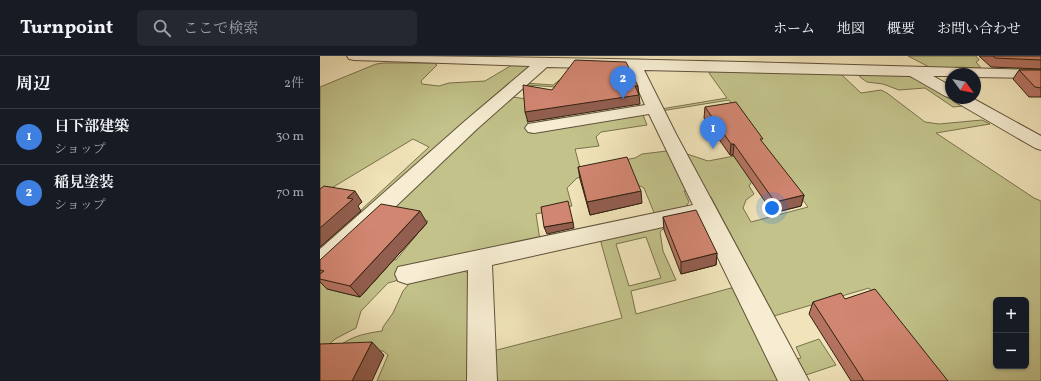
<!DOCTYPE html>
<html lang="ja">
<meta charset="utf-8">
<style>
:root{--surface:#171b24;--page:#242831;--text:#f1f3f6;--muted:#9ea1a6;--line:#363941;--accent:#c59692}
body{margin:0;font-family:Vollkorn,"Noto Serif JP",serif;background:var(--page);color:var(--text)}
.controls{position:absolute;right:12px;bottom:12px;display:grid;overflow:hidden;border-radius:6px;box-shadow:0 1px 3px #0004}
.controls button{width:36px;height:36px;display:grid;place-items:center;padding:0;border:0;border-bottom:1px solid var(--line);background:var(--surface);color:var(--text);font:20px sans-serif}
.compass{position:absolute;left:625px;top:12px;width:36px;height:36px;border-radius:50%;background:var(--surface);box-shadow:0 1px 3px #0004;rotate:123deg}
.you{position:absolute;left:452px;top:152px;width:14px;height:14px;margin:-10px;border:3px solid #fff;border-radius:50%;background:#1a73e8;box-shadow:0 0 0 6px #1a73e833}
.badge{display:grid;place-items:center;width:26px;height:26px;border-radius:50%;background:var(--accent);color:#fff;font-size:13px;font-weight:700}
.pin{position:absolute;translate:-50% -33px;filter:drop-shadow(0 1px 2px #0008)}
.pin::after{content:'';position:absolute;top:21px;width:14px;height:12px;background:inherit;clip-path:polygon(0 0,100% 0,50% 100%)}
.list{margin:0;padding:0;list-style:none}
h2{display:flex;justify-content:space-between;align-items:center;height:52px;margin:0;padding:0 16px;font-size:17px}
h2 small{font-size:13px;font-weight:400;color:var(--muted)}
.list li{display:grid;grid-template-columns:26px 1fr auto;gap:12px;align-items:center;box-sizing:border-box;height:56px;padding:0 16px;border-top:1px solid var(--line)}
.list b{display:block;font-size:15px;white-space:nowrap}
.list p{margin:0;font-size:13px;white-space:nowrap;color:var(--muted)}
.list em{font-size:13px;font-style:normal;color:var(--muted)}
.icon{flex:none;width:22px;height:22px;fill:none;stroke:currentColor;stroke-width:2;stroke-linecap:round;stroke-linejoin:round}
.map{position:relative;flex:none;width:721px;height:325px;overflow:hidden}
header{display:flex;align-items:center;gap:24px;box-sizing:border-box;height:56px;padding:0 20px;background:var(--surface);border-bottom:1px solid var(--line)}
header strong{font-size:19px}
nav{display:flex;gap:22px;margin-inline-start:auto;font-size:14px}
.search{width:280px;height:36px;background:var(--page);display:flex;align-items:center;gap:10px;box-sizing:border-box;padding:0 14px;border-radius:6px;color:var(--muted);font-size:15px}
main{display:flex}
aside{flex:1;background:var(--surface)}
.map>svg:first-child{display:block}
</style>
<header>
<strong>Turnpoint</strong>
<div class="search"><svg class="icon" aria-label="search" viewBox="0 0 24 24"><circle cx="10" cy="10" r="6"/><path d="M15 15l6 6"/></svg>ここで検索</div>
<nav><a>ホーム</a><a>地図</a><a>概要</a><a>お問い合わせ</a></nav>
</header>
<main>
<aside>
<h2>周辺<small>2件</small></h2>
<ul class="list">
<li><span class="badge" style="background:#3f7fe0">1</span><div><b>日下部建築</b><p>ショップ</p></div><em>30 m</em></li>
<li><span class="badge" style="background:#3f7fe0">2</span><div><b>稲見塗装</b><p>ショップ</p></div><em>70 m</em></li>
</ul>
</aside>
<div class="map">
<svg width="721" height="325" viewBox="0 0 721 325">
<rect width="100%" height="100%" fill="#f1e4ba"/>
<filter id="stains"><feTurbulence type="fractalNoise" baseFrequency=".005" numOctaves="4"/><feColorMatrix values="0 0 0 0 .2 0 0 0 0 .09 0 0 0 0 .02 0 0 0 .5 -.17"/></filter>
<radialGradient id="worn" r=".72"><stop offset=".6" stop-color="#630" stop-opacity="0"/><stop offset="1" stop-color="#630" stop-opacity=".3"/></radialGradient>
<path fill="#c2c28a" stroke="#7a724c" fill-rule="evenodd" d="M588 0H656L659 4 656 6 661 12H611Z
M65 7H114L117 9 101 25 102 28 119 30 129 27 165 25 192 9 209 10V12L0 199V192L109 91 93 83 0 139V31L56 8Z
M393 14 516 16 522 19 541 37 561 34 567 37 605 66 619 68 662 64 670 68 616 77 714 142 721 145V325H620L549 232 454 260 391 141 381 136 364 135 369 146 365 152 335 159 324 132 318 129 309 113 257 122 247 132 252 150 216 158 220 184 68 227 41 255 36 272 15 283 0 297V215L24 192 76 204 108 165 62 158 205 27 233 29 241 23 235 31 207 29 193 41 220 45 243 58V63L224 65 222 62 207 64 210 77 323 59 327 69 281 76 276 81 279 90 255 93 260 112 315 102 322 98 347 95 364 97 388 105 446 94 409 44 341 55V53L407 42 389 17ZM463 117 488 151 431 166 423 152 426 144 434 138 429 130 433 124ZM30 210 61 218 40 241 7 233ZM676 244H706V310H676Z
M539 18H578L592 21 643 50 633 51 605 32 579 34 563 28 547 26 540 21Z
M375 162 345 171 340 176 343 195 356 224 311 235 316 258 411 232 417 235 464 325H170L173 295 302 262 280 183ZM326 181 341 222 309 230 296 188Z
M141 213 151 219V325H57L68 299 63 295H13C29 281 41 278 62 275L63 271 73 257 83 235 93 223Z
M499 283 516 309 486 319 476 303 481 302 476 291Z"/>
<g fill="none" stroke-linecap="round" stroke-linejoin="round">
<g stroke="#61523a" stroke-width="2">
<path id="minor" d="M27 0C258 0 489 8 721 14V22L655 21V18H631V20H613L631 30V42L625 40 590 20 324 14 356 78 489 325H458L379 163 172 209 177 325H147L148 214 87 228 78 225 75 218 78 211 373 149 329 58 214 77 208 76 205 72 208 68 214 67 325 49 309 13 227 11 157 73 9 214 0 216V193L145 65 210 10 34 4 29 3Z
M632 42H652L721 80V94L715 92 634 45Z"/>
</g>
<use href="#minor" fill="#f6edd2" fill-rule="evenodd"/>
</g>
<path fill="#b47361" stroke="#31220f" d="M659 0H721V13L671 11Z
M699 14H721V41H709L693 23Z
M385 51 484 139 481 150 453 157 413 99H410L384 62Z
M258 111 322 147 270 159 260 123Z
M343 161 397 197 396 209 361 218 344 174Z
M107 167 40 241 7 233 0 226V204Z
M525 243 628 325H531L489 258 493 246Z"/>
<path fill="#925e4f" stroke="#31220f" d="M315 30H318L320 48 208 66 205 56Z
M411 88H414L413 99H410Z
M35 135 42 146 38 150 41 155 0 191V172L27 142Z
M321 135 322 147 270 159 267 146Z
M484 139 481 150 453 157 455 146Z
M100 155 107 167 40 241 30 230Z
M253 166 254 172 227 178 224 171Z
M397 197 396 209 361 218V206Z
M52 286 64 299 52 325H32Z"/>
<path fill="#d18671" stroke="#31220f" d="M673 0H721V4L675 2Z
M255 4 306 6 318 30H315L319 39 205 56 203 29 232 34Z
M699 14H721V32L715 31Z
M416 46 443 83H440L484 139 455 146 414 88H411L385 51Z
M307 101 321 135 267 146 258 111Z
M4 130 35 135 27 142 33 143 0 172V133Z
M248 145 253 166 224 171 221 151Z
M61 148 100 155 30 230 0 223V218L4 215 0 214V204Z
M376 154 397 197 361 206 343 161Z
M555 233 628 325H544L493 246 521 237 525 243Z
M52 286 32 325H0V288Z"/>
<rect width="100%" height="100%" filter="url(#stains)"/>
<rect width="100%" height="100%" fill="url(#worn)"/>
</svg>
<div class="controls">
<button>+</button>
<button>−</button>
</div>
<svg class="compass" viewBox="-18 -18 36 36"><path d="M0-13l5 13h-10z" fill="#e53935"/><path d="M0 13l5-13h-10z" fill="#9ea1a6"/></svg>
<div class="you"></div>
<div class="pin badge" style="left:393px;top:93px;background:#3f7fe0">1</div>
<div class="pin badge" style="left:303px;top:43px;background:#3f7fe0">2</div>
</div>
</main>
